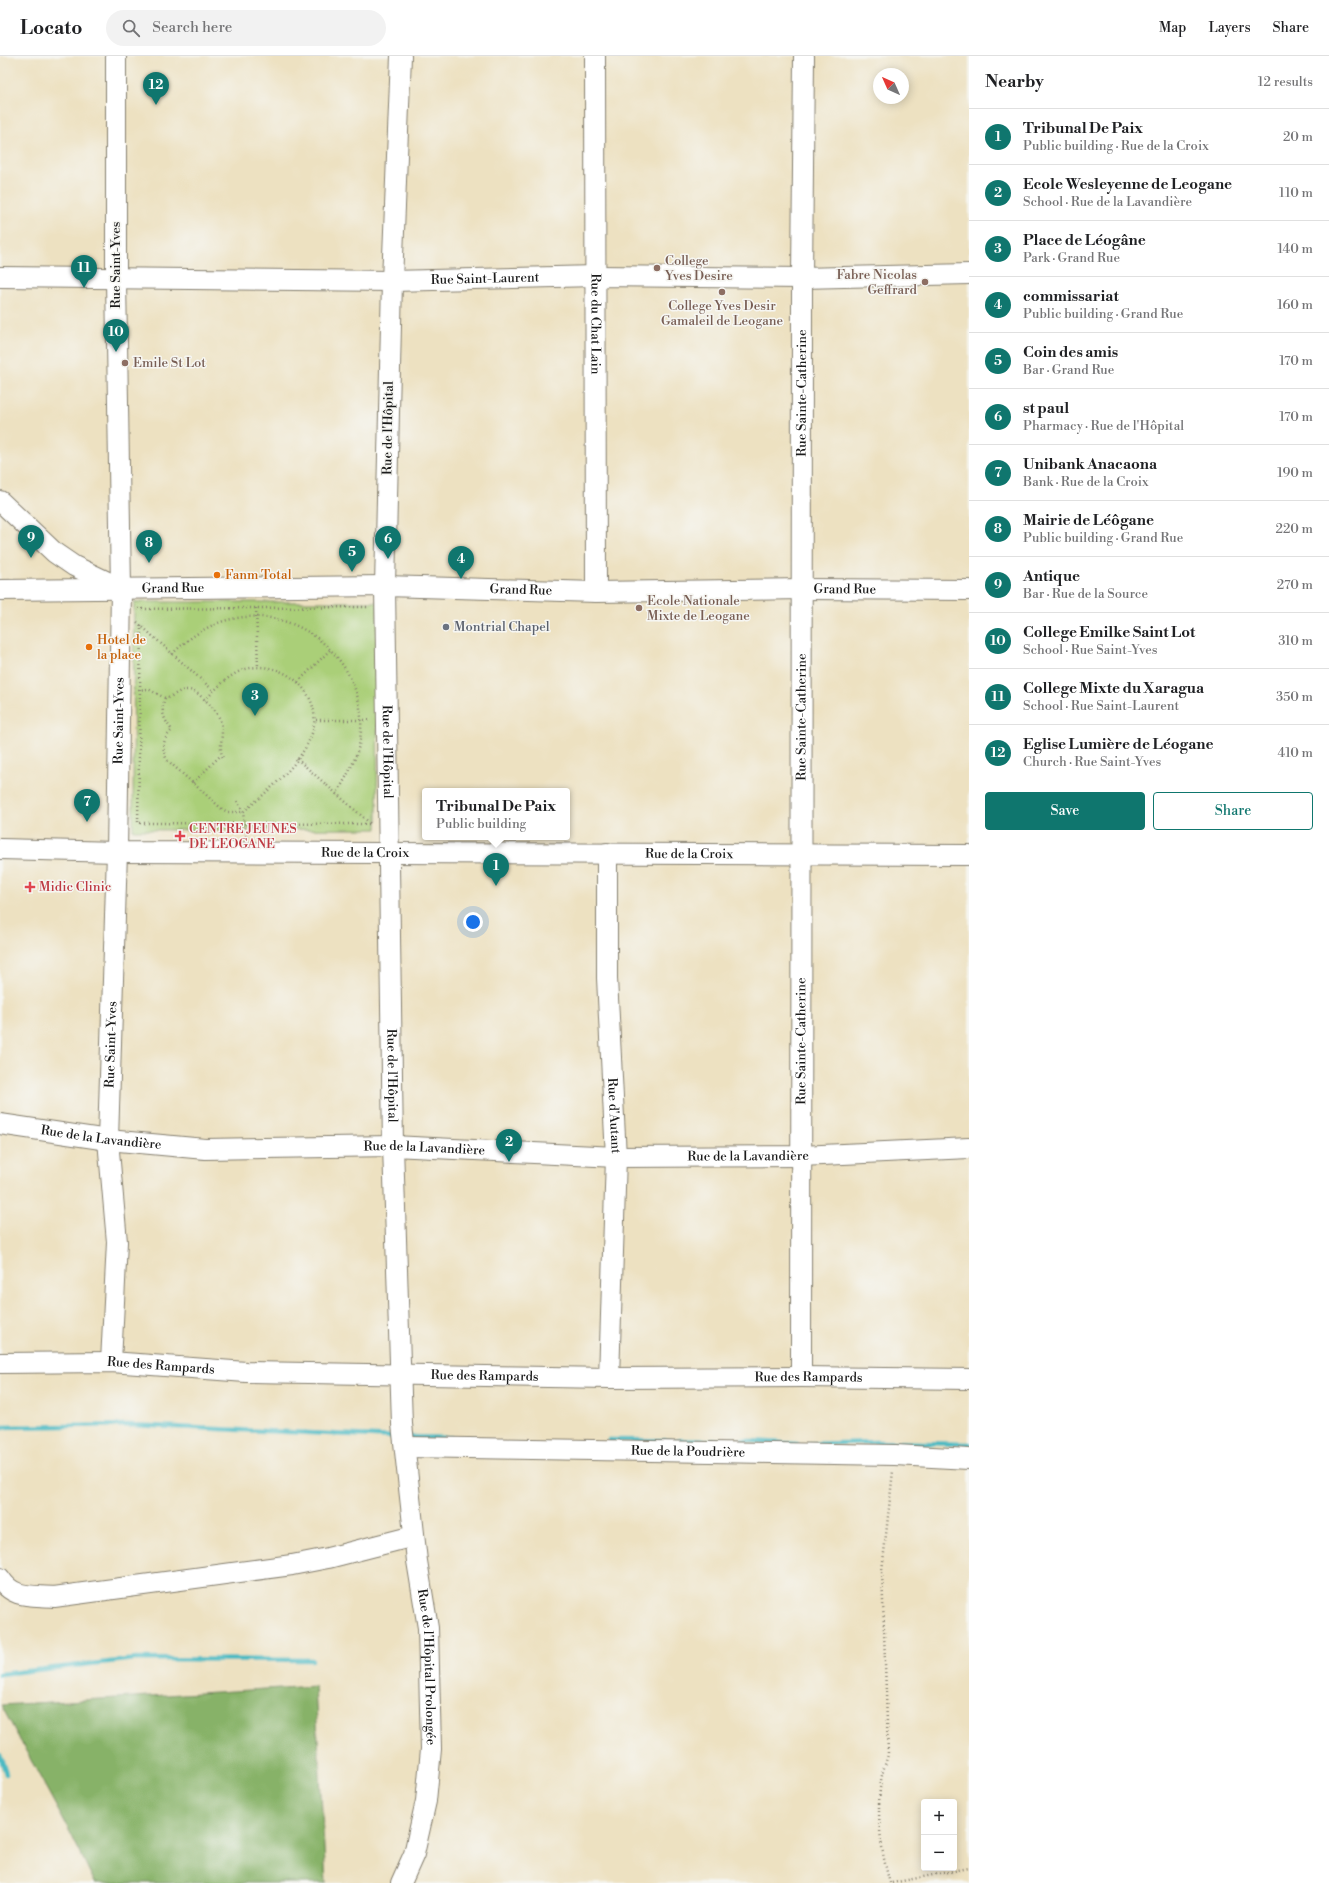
<!DOCTYPE html>
<meta charset="utf-8">
<style>
:root{--surface:#fff;--page:#f2f2f2;--text:#202124;--muted:#757577;--line:#e0e0e0;--accent:#0f766e}
body{margin:0;font-family:"Libre Bodoni",serif;background:var(--page);color:var(--text)}
.controls{position:absolute;right:12px;bottom:12px;display:grid;overflow:hidden;border-radius:4px;box-shadow:0 2px 10px #0003}
.controls button{width:36px;height:36px;display:grid;place-items:center;padding:0;border:0;border-bottom:1px solid var(--line);background:var(--surface);color:var(--text);font:20px sans-serif}
.compass{position:absolute;left:873px;top:12px;width:36px;height:36px;border-radius:50%;background:var(--surface);box-shadow:0 2px 10px #0003;rotate:315deg}
.you{position:absolute;left:473px;top:866px;width:14px;height:14px;margin:-10px;border:3px solid #fff;border-radius:50%;background:#1a73e8;box-shadow:0 0 0 6px #1a73e833}
.badge{display:grid;place-items:center;width:26px;height:26px;border-radius:50%;background:var(--accent);color:#fff;font-size:13px;font-weight:700}
.pin{position:absolute;translate:-50% -33px;filter:drop-shadow(0 1px 2px #0008)}
.pin::after{content:'';position:absolute;top:21px;width:14px;height:12px;background:inherit;clip-path:polygon(0 0,100% 0,50% 100%)}
.popup{position:absolute;left:422px;top:732px;width:148px;height:52px;box-sizing:border-box;display:grid;place-content:center;border-radius:4px;background:var(--surface);filter:drop-shadow(0 1px 3px #0005);font-size:13px;white-space:nowrap;color:var(--muted)}
.popup b{font-size:15px;color:var(--text)}
.popup::after{content:'';position:absolute;left:50%;top:100%;margin-left:-8px;border:8px solid transparent;border-top-color:var(--surface)}
.list{margin:0;padding:0;list-style:none}
h2{display:flex;justify-content:space-between;align-items:center;height:52px;margin:0;padding:0 16px;font-size:17px}
h2 small{font-size:13px;font-weight:400;color:var(--muted)}
.list li{display:grid;grid-template-columns:26px 1fr auto;gap:12px;align-items:center;box-sizing:border-box;height:56px;padding:0 16px;border-top:1px solid var(--line)}
.list b{display:block;font-size:15px;white-space:nowrap}
.list p{margin:0;font-size:13px;white-space:nowrap;color:var(--muted)}
.list em{font-size:13px;font-style:normal;color:var(--muted)}
.actions{display:flex;gap:8px;padding:12px 16px}
.actions a{flex:1;padding:9px 0;border:1px solid var(--accent);border-radius:4px;text-align:center;font-size:14px;color:var(--accent)}
.actions .main{background:var(--accent);color:#fff}
.icon{flex:none;width:22px;height:22px;fill:none;stroke:currentColor;stroke-width:2;stroke-linecap:round;stroke-linejoin:round}
.map{position:relative;flex:none;width:969px;height:1827px;overflow:hidden}
header{display:flex;align-items:center;gap:24px;box-sizing:border-box;height:56px;padding:0 20px;background:var(--surface);border-bottom:1px solid var(--line)}
header strong{font-size:19px}
nav{display:flex;gap:22px;margin-inline-start:auto;font-size:14px}
.search{width:280px;height:36px;background:var(--page);display:flex;align-items:center;gap:10px;box-sizing:border-box;padding:0 14px;border-radius:22px;color:var(--muted);font-size:15px}
main{display:flex}
aside{flex:1;background:var(--surface)}
.map>svg:first-child{display:block}
</style>
<header>
<strong>Locato</strong>
<div class="search"><svg class="icon" aria-label="search" viewBox="0 0 24 24"><circle cx="10" cy="10" r="6"/><path d="M15 15l6 6"/></svg>Search here</div>
<nav><a>Map</a><a>Layers</a><a>Share</a></nav>
</header>
<main>
<div class="map">
<svg width="969" height="1827" viewBox="0 0 969 1827">
<rect width="100%" height="100%" fill="#f6f6f2"/>
<filter id="ink" filterUnits="userSpaceOnUse"><feTurbulence type="fractalNoise" baseFrequency=".025" numOctaves="2"/><feDisplacementMap in="SourceGraphic" scale="8" xChannelSelector="R" yChannelSelector="G"/><feConvolveMatrix kernelMatrix="1 2 1 2 8 2 1 2 1" color-interpolation-filters="sRGB"/></filter>
<filter id="wash" filterUnits="userSpaceOnUse"><feTurbulence type="fractalNoise" baseFrequency=".012" numOctaves="4" result="noise"/><feDisplacementMap in="SourceGraphic" scale="16" xChannelSelector="R" yChannelSelector="G"/><feGaussianBlur stdDeviation="0.9" result="paint"/><feColorMatrix in="noise" values="0 0 0 0 0 0 0 0 0 0 0 0 0 0 0 0 0 1.4 0 .05"/><feComposite in="paint" operator="in"/></filter>
<g filter="url(#wash)">
<rect width="100%" height="100%" fill="#ede1c1"/>
<path fill="#aacf78" stroke="#63764a" d="M134 546H378L377 773 133 774Z"/>
<path fill="#87b268" stroke="#526742" d="M315 1630 326 1827H95L71 1778 1 1649Z"/>
<g fill="none" stroke-linecap="round" stroke-linejoin="round">
<path stroke="#4bbac3" stroke-width="4.5" d="M0 1371 130 1369 398 1381
M409 1381 452 1382
M609 1384 752 1385 797 1388
M809 1388 875 1386 969 1388
M0 1618 136 1603 312 1604
M0 1699 6 1718"/>
</g>
</g>
<g filter="url(#ink)">
<g fill="none" stroke-linecap="round" stroke-linejoin="round">
<g stroke="#847e6e" stroke-width="22">
<g id="minor">
<path id="s1" d="M401 0 392 225 385 530 393 1090 402 1368 417 1505 428 1572 431 1693 426 1745 414 1798 401 1827"/>
<path id="s2" d="M595 0 596 536"/>
<path id="s3" d="M0 221 392 225 596 220 802 222 969 218"/>
<path d="M0 445 55 497 74 510 116 530"/>
<path id="s4" d="M0 534 385 530 596 536 802 533 969 534"/>
<path id="s5" d="M0 793 117 796 969 799"/>
<path id="s6" d="M607 797V922L616 1101 609 1322"/>
<path id="s7" d="M0 1068 108 1084 205 1093 393 1090 616 1101 801 1100 969 1092"/>
<path id="s8" d="M111 1306 117 1186 108 1084 117 796 121 533 116 223V0"/>
<path id="s9" d="M0 1307 111 1306 246 1316 609 1322 801 1321 969 1323"/>
<path id="s10" d="M801 1321 802 222 804 0"/>
<path id="s11" d="M406 1391 895 1399 969 1403"/>
<path d="M0 1522C13 1543 30 1539 54 1541L292 1509 328 1502 414 1480"/>
</g>
</g>
<path stroke="#847e6e" stroke-width="2.5" stroke-dasharray="1 3" stroke-linecap="butt" d="M256 552 258 611
M138 553 369 551
M137 566 214 635
M141 569 138 767 371 768
M172 598C191 580 211 566 237 562 310 550 374 618 359 689 355 707 345 723 336 739
M298 626 331 593
M138 634 148 633 165 642C174 641 179 633 188 634 195 634 199 639 204 643 213 651 222 661 222 675 222 685 219 693 223 702
M165 642C160 655 164 664 172 674 163 683 161 692 167 704L222 753 228 756H243C267 736 300 709 311 680 327 640 284 602 246 613 229 618 217 632 205 644
M316 664H371
M297 703 372 769
M193 727 221 699
M237 745 243 756 246 781
M890 1827C881 1797 876 1757 881 1725 882 1716 886 1707 888 1698L882 1515 893 1415
M892 1827 969 1812"/>
<use href="#minor" stroke="#fff" stroke-width="20"/>
</g>
</g>
<g fill="#8d6e63" stroke="#f6f6f2" stroke-width="1.5">
<circle cx="657" cy="212" r="4"/>
<circle cx="925" cy="226" r="4"/>
<circle cx="722" cy="236" r="4"/>
<circle cx="125" cy="307" r="4"/>
<circle cx="639" cy="552" r="4"/>
</g>
<g fill="#e8710a" stroke="#f6f6f2" stroke-width="1.5">
<circle cx="217" cy="519" r="4"/>
<circle cx="89" cy="591" r="4"/>
</g>
<circle fill="#6b7280" stroke="#f6f6f2" stroke-width="1.5" cx="446" cy="571" r="4"/>
<g fill="#e0444e" stroke="#f6f6f2" stroke-width="1.5">
<path d="M178 774h4v4h4v4h-4v4h-4v-4h-4v-4h4z"/>
<path d="M28 825h4v4h4v4h-4v4h-4v-4h-4v-4h4z"/>
</g>
<g text-anchor="middle" dominant-baseline="central" stroke-width="3" stroke-linejoin="round" paint-order="stroke">
<g font-size="13" fill="#785e54" stroke="#f6f6f2" text-anchor="start">
<text x="665" y="205">College<tspan x="665" dy="15">Yves Desire</tspan></text>
<text x="917" y="219" text-anchor="end">Fabre Nicolas<tspan x="917" dy="15">Geffrard</tspan></text>
<text x="722" y="250" text-anchor="middle">College Yves Desir<tspan x="722" dy="15">Gamaleil de Leogane</tspan></text>
<text x="133" y="307">Emile St Lot</text>
<text x="647" y="545">Ecole Nationale<tspan x="647" dy="15">Mixte de Leogane</tspan></text>
</g>
<g font-size="13" fill="#1c1c1c" stroke="#f6f6f2">
<text transform="translate(116 209) rotate(-90)">Rue Saint-Yves</text>
<text stroke="none"><textPath href="#s3" startOffset="485">Rue Saint-Laurent</textPath></text>
<text stroke="none"><textPath href="#s2" startOffset="268">Rue du Chat Lain</textPath></text>
<text stroke="none"><textPath href="#s10" startOffset="984">Rue Sainte-Catherine</textPath></text>
<text transform="translate(388 372) rotate(-89)">Rue de l'Hôpital</text>
<text stroke="none"><textPath href="#s4" startOffset="173">Grand Rue</textPath></text>
<text stroke="none"><textPath href="#s4" startOffset="845">Grand Rue</textPath></text>
<text stroke="none"><textPath href="#s4" startOffset="521">Grand Rue</textPath></text>
<text stroke="none"><textPath href="#s10" startOffset="660">Rue Sainte-Catherine</textPath></text>
<text stroke="none"><textPath href="#s8" startOffset="642">Rue Saint-Yves</textPath></text>
<text stroke="none"><textPath href="#s1" startOffset="696">Rue de l'Hôpital</textPath></text>
<text stroke="none"><textPath href="#s5" startOffset="365">Rue de la Croix</textPath></text>
<text stroke="none"><textPath href="#s5" startOffset="689">Rue de la Croix</textPath></text>
<text stroke="none"><textPath href="#s10" startOffset="336">Rue Sainte-Catherine</textPath></text>
<text stroke="none"><textPath href="#s8" startOffset="318">Rue Saint-Yves</textPath></text>
<text stroke="none"><textPath href="#s1" startOffset="1020">Rue de l'Hôpital</textPath></text>
<text stroke="none"><textPath href="#s6" startOffset="263">Rue d'Autant</textPath></text>
<text stroke="none"><textPath href="#s7" startOffset="102">Rue de la Lavandière</textPath></text>
<text stroke="none"><textPath href="#s7" startOffset="426">Rue de la Lavandière</textPath></text>
<text stroke="none"><textPath href="#s7" startOffset="750">Rue de la Lavandière</textPath></text>
<text stroke="none"><textPath href="#s9" startOffset="161">Rue des Rampards</textPath></text>
<text stroke="none"><textPath href="#s9" startOffset="485">Rue des Rampards</textPath></text>
<text stroke="none"><textPath href="#s9" startOffset="809">Rue des Rampards</textPath></text>
<text stroke="none"><textPath href="#s11" startOffset="282">Rue de la Poudrière</textPath></text>
<text stroke="none"><textPath href="#s1" startOffset="1613">Rue de l'Hôpital Prolongée</textPath></text>
</g>
<g font-size="13" fill="#c56008" stroke="#f6f6f2" text-anchor="start">
<text x="225" y="519">Fanm Total</text>
<text x="97" y="584">Hotel de<tspan x="97" dy="15">la place</tspan></text>
</g>
<g font-size="13" fill="#5b616d" stroke="#f6f6f2" text-anchor="start">
<text x="454" y="571">Montrial Chapel</text>
</g>
<g font-size="13" fill="#be3a42" stroke="#f6f6f2" text-anchor="start">
<text x="189" y="773">CENTRE JEUNES<tspan x="189" dy="15">DE LEOGANE</tspan></text>
<text x="39" y="831">Midic Clinic</text>
</g>
</g>
</svg>
<div class="controls">
<button>+</button>
<button>−</button>
</div>
<svg class="compass" viewBox="-18 -18 36 36"><path d="M0-13l5 13h-10z" fill="#e53935"/><path d="M0 13l5-13h-10z" fill="#757577"/></svg>
<div class="you"></div>
<div class="pin badge" style="left:496px;top:830px">1</div>
<div class="popup"><b>Tribunal De Paix</b>Public building</div>
<div class="pin badge" style="left:509px;top:1106px">2</div>
<div class="pin badge" style="left:255px;top:660px">3</div>
<div class="pin badge" style="left:461px;top:523px">4</div>
<div class="pin badge" style="left:352px;top:516px">5</div>
<div class="pin badge" style="left:388px;top:503px">6</div>
<div class="pin badge" style="left:87px;top:766px">7</div>
<div class="pin badge" style="left:149px;top:507px">8</div>
<div class="pin badge" style="left:31px;top:502px">9</div>
<div class="pin badge" style="left:116px;top:296px">10</div>
<div class="pin badge" style="left:84px;top:232px">11</div>
<div class="pin badge" style="left:156px;top:49px">12</div>
</div>
<aside>
<h2>Nearby<small>12 results</small></h2>
<ul class="list">
<li><span class="badge">1</span><div><b>Tribunal De Paix</b><p>Public building · Rue de la Croix</p></div><em>20 m</em></li>
<li><span class="badge">2</span><div><b>Ecole Wesleyenne de Leogane</b><p>School · Rue de la Lavandière</p></div><em>110 m</em></li>
<li><span class="badge">3</span><div><b>Place de Léogâne</b><p>Park · Grand Rue</p></div><em>140 m</em></li>
<li><span class="badge">4</span><div><b>commissariat</b><p>Public building · Grand Rue</p></div><em>160 m</em></li>
<li><span class="badge">5</span><div><b>Coin des amis</b><p>Bar · Grand Rue</p></div><em>170 m</em></li>
<li><span class="badge">6</span><div><b>st paul</b><p>Pharmacy · Rue de l'Hôpital</p></div><em>170 m</em></li>
<li><span class="badge">7</span><div><b>Unibank Anacaona</b><p>Bank · Rue de la Croix</p></div><em>190 m</em></li>
<li><span class="badge">8</span><div><b>Mairie de Léôgane</b><p>Public building · Grand Rue</p></div><em>220 m</em></li>
<li><span class="badge">9</span><div><b>Antique</b><p>Bar · Rue de la Source</p></div><em>270 m</em></li>
<li><span class="badge">10</span><div><b>College Emilke Saint Lot</b><p>School · Rue Saint-Yves</p></div><em>310 m</em></li>
<li><span class="badge">11</span><div><b>College Mixte du Xaragua</b><p>School · Rue Saint-Laurent</p></div><em>350 m</em></li>
<li><span class="badge">12</span><div><b>Eglise Lumière de Léogane</b><p>Church · Rue Saint-Yves</p></div><em>410 m</em></li>
</ul>
<div class="actions"><a class="main">Save</a><a>Share</a></div>
</aside>
</main>
